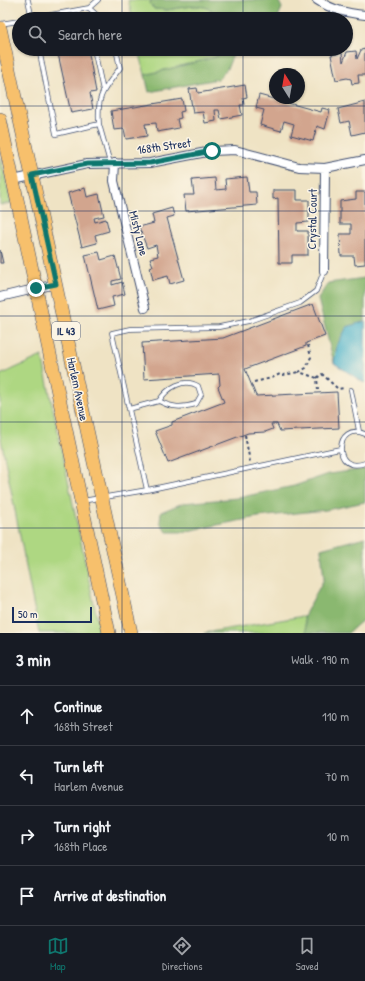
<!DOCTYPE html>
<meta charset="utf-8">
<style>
:root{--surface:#171b24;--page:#242831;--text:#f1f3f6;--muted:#9ea1a6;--line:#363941;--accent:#0f766e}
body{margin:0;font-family:"Patrick Hand",sans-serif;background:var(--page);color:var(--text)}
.compass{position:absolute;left:269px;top:68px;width:36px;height:36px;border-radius:50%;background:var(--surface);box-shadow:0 1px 3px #0004;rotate:349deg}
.scale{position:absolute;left:12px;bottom:10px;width:80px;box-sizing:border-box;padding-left:4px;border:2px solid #1b2f5e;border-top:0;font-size:11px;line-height:14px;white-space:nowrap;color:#1b2f5e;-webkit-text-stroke:3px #fcf5e5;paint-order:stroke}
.stop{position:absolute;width:12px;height:12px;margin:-9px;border:3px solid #0f766e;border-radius:50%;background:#fff}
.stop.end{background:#0f766e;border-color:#fff;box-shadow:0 1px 4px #0008}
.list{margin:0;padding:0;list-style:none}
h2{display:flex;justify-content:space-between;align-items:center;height:52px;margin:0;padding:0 16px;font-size:17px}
h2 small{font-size:13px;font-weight:400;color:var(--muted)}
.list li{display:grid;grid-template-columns:26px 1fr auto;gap:12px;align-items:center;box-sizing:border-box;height:60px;padding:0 16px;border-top:1px solid var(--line)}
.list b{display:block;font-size:15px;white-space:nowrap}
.list p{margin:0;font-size:13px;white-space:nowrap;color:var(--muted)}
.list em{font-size:13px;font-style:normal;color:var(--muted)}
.icon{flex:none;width:22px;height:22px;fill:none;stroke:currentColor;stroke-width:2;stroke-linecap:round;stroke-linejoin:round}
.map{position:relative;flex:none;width:365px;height:633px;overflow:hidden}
.search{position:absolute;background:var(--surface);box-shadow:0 1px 3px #0004;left:12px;right:12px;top:12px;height:44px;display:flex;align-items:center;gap:10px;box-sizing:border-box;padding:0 14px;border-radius:22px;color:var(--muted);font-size:15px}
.sheet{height:292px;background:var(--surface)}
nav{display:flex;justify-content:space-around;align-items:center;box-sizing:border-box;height:56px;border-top:1px solid var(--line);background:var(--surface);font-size:11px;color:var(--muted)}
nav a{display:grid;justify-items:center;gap:2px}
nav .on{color:var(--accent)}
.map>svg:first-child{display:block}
</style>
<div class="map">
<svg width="365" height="633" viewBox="0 0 365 633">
<rect width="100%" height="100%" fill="#fcf5e5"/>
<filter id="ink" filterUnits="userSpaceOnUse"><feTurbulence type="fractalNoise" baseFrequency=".025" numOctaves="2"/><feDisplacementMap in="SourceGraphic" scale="8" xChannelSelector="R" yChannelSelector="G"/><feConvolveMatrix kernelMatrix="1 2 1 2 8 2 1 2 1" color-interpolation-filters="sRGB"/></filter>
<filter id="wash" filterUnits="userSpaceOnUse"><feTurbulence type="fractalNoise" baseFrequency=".012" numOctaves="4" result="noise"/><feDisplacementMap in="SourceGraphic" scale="16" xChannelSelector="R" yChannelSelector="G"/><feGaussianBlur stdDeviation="0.9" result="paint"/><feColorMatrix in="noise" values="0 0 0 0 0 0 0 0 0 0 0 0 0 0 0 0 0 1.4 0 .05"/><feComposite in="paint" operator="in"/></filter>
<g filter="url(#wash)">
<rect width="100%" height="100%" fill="#efe3c4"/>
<path fill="#aed782" stroke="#648370" d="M128 0H151L150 4 154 9C158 9 163 10 167 10 186 7 211 0 218 19H133Z
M139 49H221L216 57 145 75Z
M0 154 11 203 0 205Z
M42 356 100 633H39L0 434V375Z
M304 616 306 633H204Z"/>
<path fill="#8ab870" stroke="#527467" d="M151 0H278L282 8 277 19H218C211 0 186 7 167 10 163 10 158 9 154 9L150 4Z
M221 49H235L227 69 218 79 149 92 145 75 216 57Z
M365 278V321L347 327 338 345 334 363 318 299 328 283Z
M365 469V502L326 510 258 517 182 532H167L160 522 161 512 183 503 237 498 294 486 329 474Z
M365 537V618L348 633H306L304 616 324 579 321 549Z"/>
<path fill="#4cb2cb" stroke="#347094" d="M365 321V382L364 383 334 363 337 345 347 327Z"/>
<g id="blocks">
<path fill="#d2a58e" d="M57 49H88L96 92 90 93 93 109 71 113Z
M365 49V75H358L359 83 352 84 351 79 347 78 336 80 331 55 342 53 343 62 347 52 356 51 357 59 361 50Z
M245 85 247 97 243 98 244 105H240L242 115 221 119 219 110H215L216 121 205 123 203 112 193 113 189 89 197 88 198 93Z
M259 95 321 112 322 108 330 110 325 129 317 126 313 141 291 135 294 124 284 121 281 131 260 125 264 110 256 108Z
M182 99 184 111 180 112 181 118 177 119 179 128 157 132 156 123 145 124 147 136 126 139 124 129 114 130 111 111Z
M365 102V132L352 135 349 121 341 123 338 109Z
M247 177 249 192H256L257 205 186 211 184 195H194L192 180 215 178 216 190 226 189 225 179Z
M85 188 87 197 99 194 104 216 94 218 95 222 106 219 109 231 95 235 97 243 82 247 68 193Z
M273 190H297V200H309V222L297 223V231H308V255H292V263H279L278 198 273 199Z
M356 192H365V264L355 265 354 256H341L340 234H351V224H340V201L356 199Z
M172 208 174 216 167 218 184 280 170 284 168 276 153 280 150 267 153 266 150 258 158 256 156 245 147 248 139 227 154 223 152 214Z
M0 250 3 263H0Z
M99 252 101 260 115 256 121 279 112 281V285L122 282 125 294 112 297 114 306 98 310 85 255Z
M313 304 325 336 306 343V346L245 369 256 396 337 392 339 428 280 431 277 424H271L273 429 265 432 248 433 168 463 155 431 172 425V422L224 402 218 387 220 385 219 374 144 379 142 343 223 338Z"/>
</g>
</g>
<g filter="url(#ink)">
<use href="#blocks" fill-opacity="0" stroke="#3b4a6d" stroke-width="1"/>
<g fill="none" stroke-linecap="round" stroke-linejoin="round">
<g stroke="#3b4a6d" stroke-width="5.5">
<path id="lane" d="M28 0 32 19
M89 8 101 19
M28 19 89 8 98 0
M0 24 19 21
M39 49 56 134 99 124 110 163
M94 49 103 91
M99 124C97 94 103 91 120 68L116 49
M351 390 359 431
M129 409 159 401C167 388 184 377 198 386L201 395 196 404C182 408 172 408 159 401
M365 434C335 420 331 475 365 463
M147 490 112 333 130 329 219 327 249 321 300 303 316 291 324 271
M82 501 147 490 340 449"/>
</g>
<g stroke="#3b4a6d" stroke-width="10">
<path id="street" d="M317 0C332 10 347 13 365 15
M115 163 114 181 145 308
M13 180 87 164 150 163 212 151 235 150 299 167 325 168 365 160
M324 271 325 168
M0 297 56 284"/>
</g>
<g stroke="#3b4a6d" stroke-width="14">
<path id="primary" d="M0 28 131 633
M0 119 109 633"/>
</g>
<path stroke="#3b4a6d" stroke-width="2" stroke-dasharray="3 3" stroke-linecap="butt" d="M308 345 311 357 306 368 299 372 317 378
M254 382 272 378 280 374 283 375 299 372
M318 390 317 378 322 374 338 389 345 388
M245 435 250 462"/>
<use href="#lane" stroke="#fff" stroke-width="4"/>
<use href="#street" stroke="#fff" stroke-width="8"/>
<use href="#primary" stroke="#f7c06c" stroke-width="13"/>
</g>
</g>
<g fill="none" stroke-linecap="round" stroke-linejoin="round" filter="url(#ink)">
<path stroke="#0f766e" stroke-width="5" d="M36 288 56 284 32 175 87 164 150 163 212 151"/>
</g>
<path fill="none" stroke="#1b2f5e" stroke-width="1" stroke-opacity="0.55" d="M122 0V19M243 0V19M122 49V633M243 49V633M0 106H365M0 211H365M0 316H365M0 422H365M0 528H365"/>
<g text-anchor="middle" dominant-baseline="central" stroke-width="3" stroke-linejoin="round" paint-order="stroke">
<rect fill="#fcf5e5" stroke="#5e6a86" stroke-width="1" x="52" y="322" width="28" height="18" rx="3"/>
<g font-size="11" font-weight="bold" fill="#1b2f5e">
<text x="66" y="331">IL 43</text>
</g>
<g font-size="12" fill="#1b2f5e" stroke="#fcf5e5">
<text transform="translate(164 146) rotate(-8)">168th Street</text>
<text transform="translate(312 219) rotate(-89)">Crystal Court</text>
<text transform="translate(139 233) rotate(76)">Misty Lane</text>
<text transform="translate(78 389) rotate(78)">Harlem Avenue</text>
</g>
</g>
</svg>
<svg class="compass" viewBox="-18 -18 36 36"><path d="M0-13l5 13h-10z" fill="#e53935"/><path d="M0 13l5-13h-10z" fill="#9ea1a6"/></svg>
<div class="scale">50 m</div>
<div class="stop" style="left:212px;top:151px"></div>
<div class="stop end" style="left:36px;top:288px"></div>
<div class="search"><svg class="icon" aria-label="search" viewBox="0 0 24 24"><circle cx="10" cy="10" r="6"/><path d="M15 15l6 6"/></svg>Search here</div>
</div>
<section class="sheet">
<h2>3 min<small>Walk · 190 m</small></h2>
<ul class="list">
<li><svg class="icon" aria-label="ahead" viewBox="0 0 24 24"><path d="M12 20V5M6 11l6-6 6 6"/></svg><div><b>Continue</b><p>168th Street</p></div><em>110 m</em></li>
<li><svg class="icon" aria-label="left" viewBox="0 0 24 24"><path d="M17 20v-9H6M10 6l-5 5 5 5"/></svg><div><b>Turn left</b><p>Harlem Avenue</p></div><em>70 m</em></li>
<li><svg class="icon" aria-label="right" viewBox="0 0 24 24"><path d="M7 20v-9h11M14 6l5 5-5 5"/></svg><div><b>Turn right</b><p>168th Place</p></div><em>10 m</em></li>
<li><svg class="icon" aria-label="arrive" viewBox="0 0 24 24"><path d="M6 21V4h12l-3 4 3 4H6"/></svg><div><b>Arrive at destination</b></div></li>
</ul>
</section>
<nav>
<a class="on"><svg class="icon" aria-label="map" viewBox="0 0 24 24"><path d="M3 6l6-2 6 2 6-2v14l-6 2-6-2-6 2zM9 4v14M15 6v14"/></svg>Map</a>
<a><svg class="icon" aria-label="directions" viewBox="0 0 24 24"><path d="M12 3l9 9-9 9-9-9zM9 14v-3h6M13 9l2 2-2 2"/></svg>Directions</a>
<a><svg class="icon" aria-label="saved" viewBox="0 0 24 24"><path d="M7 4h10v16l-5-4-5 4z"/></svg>Saved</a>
</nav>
